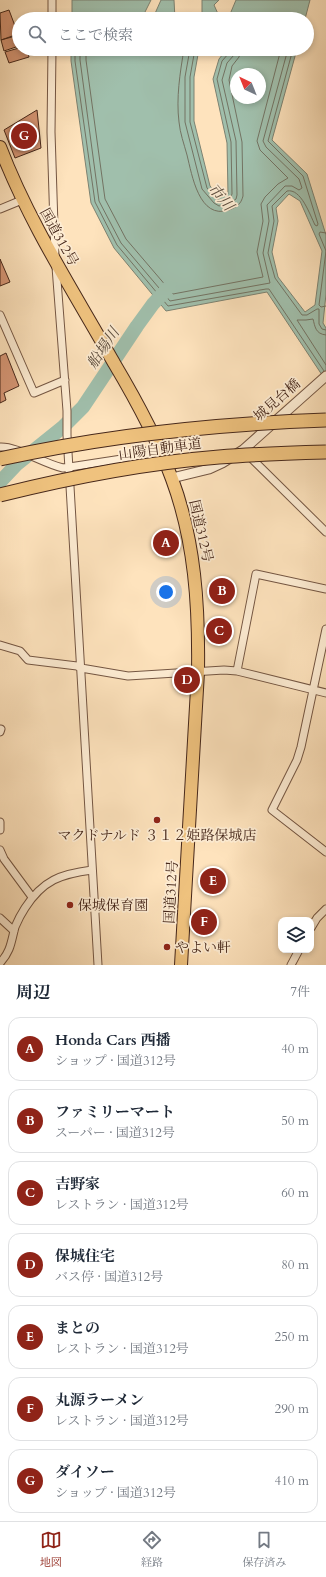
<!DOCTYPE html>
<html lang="ja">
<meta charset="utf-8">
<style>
:root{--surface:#fff;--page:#f2f2f3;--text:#1f2937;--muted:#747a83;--line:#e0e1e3;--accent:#8f2418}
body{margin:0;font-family:Cardo,"Noto Serif JP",serif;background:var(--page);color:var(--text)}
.controls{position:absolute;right:12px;bottom:12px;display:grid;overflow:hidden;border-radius:8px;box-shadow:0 2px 6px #0003}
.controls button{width:36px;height:36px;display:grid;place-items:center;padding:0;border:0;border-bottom:1px solid var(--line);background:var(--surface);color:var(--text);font:20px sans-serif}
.compass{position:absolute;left:230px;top:68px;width:36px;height:36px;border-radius:50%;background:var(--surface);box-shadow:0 2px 6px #0003;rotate:317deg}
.you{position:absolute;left:166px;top:592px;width:14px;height:14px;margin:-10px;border:3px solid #fff;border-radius:50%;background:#1a73e8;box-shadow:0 0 0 6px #1a73e833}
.badge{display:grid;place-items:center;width:26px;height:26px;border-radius:50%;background:var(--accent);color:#fff;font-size:13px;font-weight:700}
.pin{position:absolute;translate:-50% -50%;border:2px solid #fff;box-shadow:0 1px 4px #0006}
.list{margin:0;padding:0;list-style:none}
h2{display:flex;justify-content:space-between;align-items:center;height:52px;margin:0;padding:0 16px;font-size:17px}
h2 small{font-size:13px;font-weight:400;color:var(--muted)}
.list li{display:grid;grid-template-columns:26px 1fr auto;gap:12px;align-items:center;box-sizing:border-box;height:64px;margin:0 8px 8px;padding:0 8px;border:1px solid var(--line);border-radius:12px}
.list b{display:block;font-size:15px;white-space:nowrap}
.list p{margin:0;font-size:13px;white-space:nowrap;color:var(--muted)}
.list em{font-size:13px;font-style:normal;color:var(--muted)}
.icon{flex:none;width:22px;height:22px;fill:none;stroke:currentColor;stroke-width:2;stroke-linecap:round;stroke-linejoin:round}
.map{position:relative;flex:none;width:326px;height:965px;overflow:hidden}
.search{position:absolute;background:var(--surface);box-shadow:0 2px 6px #0003;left:12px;right:12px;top:12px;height:44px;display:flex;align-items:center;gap:10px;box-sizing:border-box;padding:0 14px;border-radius:22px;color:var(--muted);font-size:15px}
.sheet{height:556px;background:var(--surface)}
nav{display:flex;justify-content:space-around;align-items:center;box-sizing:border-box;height:56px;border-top:1px solid var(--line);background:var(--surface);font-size:11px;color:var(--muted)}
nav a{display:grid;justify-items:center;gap:2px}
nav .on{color:var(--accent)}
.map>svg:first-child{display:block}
</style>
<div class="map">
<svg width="326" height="965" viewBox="0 0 326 965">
<rect width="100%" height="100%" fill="#fee3bd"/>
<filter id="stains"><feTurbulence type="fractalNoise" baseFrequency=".005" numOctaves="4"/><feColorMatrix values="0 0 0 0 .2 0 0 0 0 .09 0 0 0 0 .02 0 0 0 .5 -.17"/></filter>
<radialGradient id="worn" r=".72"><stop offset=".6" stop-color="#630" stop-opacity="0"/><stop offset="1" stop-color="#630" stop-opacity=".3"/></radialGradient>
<path fill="#a0bfac" stroke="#7c8272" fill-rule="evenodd" d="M72 0H151L144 14 153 18 161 0H174L175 19H72Z
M202 0H219L214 5 219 16 216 19H202Z
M236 0H310L305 19H228Z
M71 49H199L194 77V121L210 186 220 197 228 194 227 143 213 79 219 59 227 49H297L272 140 307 174 326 235V294L323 323 326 328V381L267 292 166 311 114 248 91 203 71 61ZM236 74H260V98H236ZM289 194 300 201 322 251 315 305 305 312 278 277 272 252 278 221 276 208Z"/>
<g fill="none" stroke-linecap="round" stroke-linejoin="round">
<path stroke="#737363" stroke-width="1" d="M75 49V61L95 202 117 245 168 306 266 289H269L324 371
M80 49V60L99 201 121 243 170 301 270 283 263 253 269 221 267 205 285 186H292L299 190 302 188 299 179 266 147 263 141 288 49
M86 49V60L105 199 126 239 173 294 263 277 257 252 263 221 261 204 265 197 278 184 288 178 260 150 257 141 281 49
M184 49C180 73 176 98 179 122 180 133 184 144 187 155 192 175 199 220 229 210 237 207 241 204 243 196L242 142 229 80 232 66 239 57 241 49
M190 49 185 77V122L202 189 214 203 219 206 232 202 236 199 237 195 236 141 222 80 227 63 234 55 235 49
M195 49 190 77V122L207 188 217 199 221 201 230 198 232 194 231 142 217 79 222 61 229 53 230 49
M293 49 268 141 303 176 318 224 317 226 315 225C310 215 301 188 287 191L272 206 274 221 268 253 275 278 302 315H307L317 309H319V324L322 329 326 330
M326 233 320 232 319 234 326 251 319 305 321 307 326 306
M326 335C315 334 315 326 313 319L306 320H297L326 365"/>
<path stroke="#a0bfac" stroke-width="14" d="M0 482 17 464 63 427 83 407 137 326 153 304 170 286"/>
</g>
<path fill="#d69675" stroke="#46271a" d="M9 10 18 34 1 40 0 13Z
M19 35V46L4 51 1 40Z
M19 48 27 49 29 57 9 63 5 52Z
M37 110 41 148 15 158 4 130Z
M0 259 10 282 0 286Z
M6 353 19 386 4 393 6 400 0 403V356Z"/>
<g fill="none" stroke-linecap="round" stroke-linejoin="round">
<g stroke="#745643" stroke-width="9">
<path id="minor" d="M52 19V0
M52 49 51 132 55 257
M0 209 22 200
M56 267 67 411V435L98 965
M0 315 34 393 65 380
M0 447C17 446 44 464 63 468L161 453
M248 455 326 532
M326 629 301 747 297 760 272 810 326 852
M0 645 20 651 28 660 77 666 81 668 128 676 224 670 237 671 326 693
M237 671 256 574 326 589
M0 732 1 729
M0 822V830
M0 850 4 859 32 897
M0 918 14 931
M311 928 317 918 326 909
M0 963C11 951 11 942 15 927 18 920 21 914 25 908 43 880 61 874 92 870
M291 965 299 950"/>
</g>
<g stroke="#745643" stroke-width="11">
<path id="tertiary" d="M172 478 209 469 222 463 243 450 326 376"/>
</g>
<g stroke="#46271a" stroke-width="14">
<path id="trunk" d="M0 147C29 223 74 292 114 363 136 400 157 438 172 479 195 541 199 606 198 672L181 965"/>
</g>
<path stroke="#46271a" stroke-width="1.5" stroke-dasharray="1 2" stroke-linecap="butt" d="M176 451 173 445 180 443 183 451"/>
<use href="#minor" stroke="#feedd4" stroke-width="7"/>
<use href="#tertiary" stroke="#feedd4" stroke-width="9"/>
<use href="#trunk" stroke="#efc27e" stroke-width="12"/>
<g stroke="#46271a" stroke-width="15" stroke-linecap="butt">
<path id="motorway-bridge" d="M0 459C108 435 216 424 326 420
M0 495C72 477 145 463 219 457 255 454 290 453 326 452"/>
</g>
<path stroke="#46271a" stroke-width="1.5" stroke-dasharray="1 2" stroke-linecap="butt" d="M142 448 176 442 180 450"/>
<use href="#motorway-bridge" stroke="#efc27e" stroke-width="13"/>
</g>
<g fill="#8f2418" stroke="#feedd4" stroke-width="1.5">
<circle cx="157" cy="820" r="4"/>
<circle cx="70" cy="905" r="4"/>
<circle cx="167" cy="947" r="4"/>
</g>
<g text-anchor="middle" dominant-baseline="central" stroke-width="3.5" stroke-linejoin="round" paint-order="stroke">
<g font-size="14" fill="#46271a" stroke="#feedd4">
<text transform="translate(59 237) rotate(61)">国道312号</text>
<text transform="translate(277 400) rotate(-41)">城見台橋</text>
<text transform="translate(160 449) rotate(-8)">山陽自動車道</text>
<text transform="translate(201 531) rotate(77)">国道312号</text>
<text transform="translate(171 892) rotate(-87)">国道312号</text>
</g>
<g font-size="14" fill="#46271a" stroke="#feedd4" text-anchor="start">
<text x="157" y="835" text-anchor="middle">マクドナルド ３１２姫路保城店</text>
<text x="78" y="905">保城保育園</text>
<text x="175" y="947">やよい軒</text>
</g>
<g font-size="15" font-style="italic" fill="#5c4d3e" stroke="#feedd4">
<text transform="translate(221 197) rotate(50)">市川</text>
<text transform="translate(103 348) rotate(-56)">船場川</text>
</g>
</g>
<rect width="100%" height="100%" filter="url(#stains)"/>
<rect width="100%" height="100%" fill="url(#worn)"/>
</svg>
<div class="controls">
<button><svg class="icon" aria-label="layers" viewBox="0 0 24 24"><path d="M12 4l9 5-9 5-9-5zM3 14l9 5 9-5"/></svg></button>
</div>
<svg class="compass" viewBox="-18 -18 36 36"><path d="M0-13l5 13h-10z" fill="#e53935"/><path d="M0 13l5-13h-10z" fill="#747a83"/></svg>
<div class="you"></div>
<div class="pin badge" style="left:166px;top:543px">A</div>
<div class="pin badge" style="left:222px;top:591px">B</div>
<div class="pin badge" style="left:219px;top:631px">C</div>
<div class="pin badge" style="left:187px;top:680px">D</div>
<div class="pin badge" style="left:213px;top:881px">E</div>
<div class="pin badge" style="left:204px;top:922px">F</div>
<div class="pin badge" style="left:24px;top:136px">G</div>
<div class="search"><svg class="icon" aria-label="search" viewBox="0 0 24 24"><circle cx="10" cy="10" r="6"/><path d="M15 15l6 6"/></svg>ここで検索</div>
</div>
<section class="sheet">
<h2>周辺<small>7件</small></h2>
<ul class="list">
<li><span class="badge">A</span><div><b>Honda Cars 西播</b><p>ショップ · 国道312号</p></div><em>40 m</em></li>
<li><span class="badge">B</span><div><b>ファミリーマート</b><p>スーパー · 国道312号</p></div><em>50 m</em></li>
<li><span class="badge">C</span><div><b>吉野家</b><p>レストラン · 国道312号</p></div><em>60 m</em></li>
<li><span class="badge">D</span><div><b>保城住宅</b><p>バス停 · 国道312号</p></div><em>80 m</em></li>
<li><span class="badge">E</span><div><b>まとの</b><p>レストラン · 国道312号</p></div><em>250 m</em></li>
<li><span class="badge">F</span><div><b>丸源ラーメン</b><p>レストラン · 国道312号</p></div><em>290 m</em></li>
<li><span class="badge">G</span><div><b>ダイソー</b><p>ショップ · 国道312号</p></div><em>410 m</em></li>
</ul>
</section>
<nav>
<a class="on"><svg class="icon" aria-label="map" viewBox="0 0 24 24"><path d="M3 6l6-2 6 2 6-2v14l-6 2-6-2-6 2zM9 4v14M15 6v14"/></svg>地図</a>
<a><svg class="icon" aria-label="directions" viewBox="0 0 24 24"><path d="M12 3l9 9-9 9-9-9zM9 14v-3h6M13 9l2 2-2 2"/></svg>経路</a>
<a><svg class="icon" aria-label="saved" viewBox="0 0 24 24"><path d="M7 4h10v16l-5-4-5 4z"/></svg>保存済み</a>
</nav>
